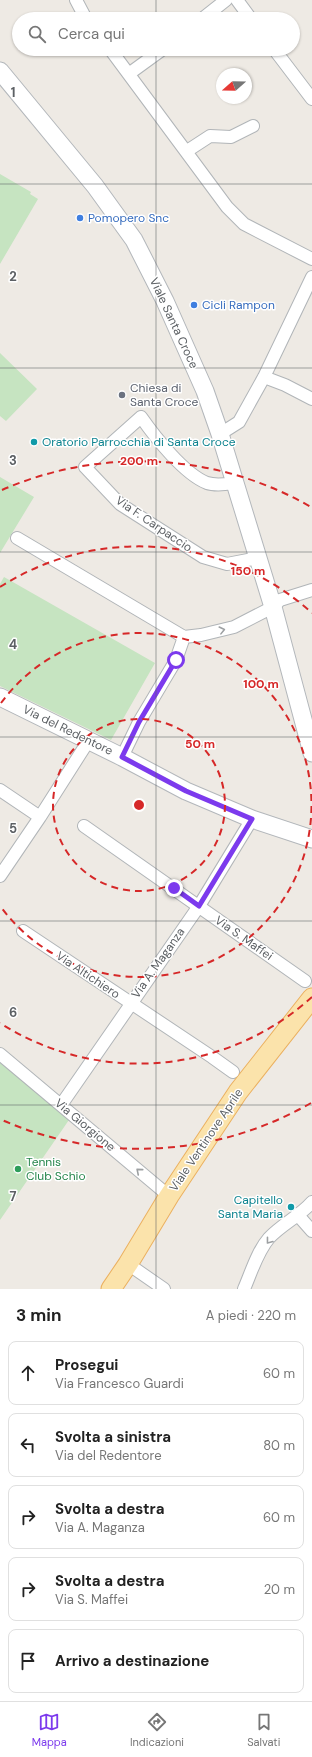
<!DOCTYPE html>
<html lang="it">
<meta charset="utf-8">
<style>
:root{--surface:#fff;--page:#f2f2f2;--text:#222;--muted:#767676;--line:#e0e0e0;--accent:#7c3aed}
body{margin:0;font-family:"DM Sans",sans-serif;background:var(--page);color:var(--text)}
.compass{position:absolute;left:216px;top:68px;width:36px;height:36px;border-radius:50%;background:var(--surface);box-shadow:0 1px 3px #0004;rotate:250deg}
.stop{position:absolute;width:12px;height:12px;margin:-9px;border:3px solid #7c3aed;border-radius:50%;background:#fff}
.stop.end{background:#7c3aed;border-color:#fff;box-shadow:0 1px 4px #0008}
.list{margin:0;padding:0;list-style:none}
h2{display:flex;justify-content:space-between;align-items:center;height:52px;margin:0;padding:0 16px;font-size:17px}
h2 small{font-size:13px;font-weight:400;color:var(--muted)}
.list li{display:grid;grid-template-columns:26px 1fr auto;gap:12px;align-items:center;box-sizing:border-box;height:64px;margin:0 8px 8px;padding:0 8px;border:1px solid var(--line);border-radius:8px}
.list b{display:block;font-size:15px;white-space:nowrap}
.list p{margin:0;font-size:13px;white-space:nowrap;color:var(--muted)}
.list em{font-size:13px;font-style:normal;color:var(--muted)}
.icon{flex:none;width:22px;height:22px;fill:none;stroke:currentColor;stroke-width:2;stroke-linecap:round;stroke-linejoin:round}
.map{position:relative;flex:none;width:312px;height:1289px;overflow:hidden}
.search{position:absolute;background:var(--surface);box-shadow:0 1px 3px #0004;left:12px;right:12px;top:12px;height:44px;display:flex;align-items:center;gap:10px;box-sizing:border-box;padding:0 14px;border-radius:22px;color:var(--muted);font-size:15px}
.sheet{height:412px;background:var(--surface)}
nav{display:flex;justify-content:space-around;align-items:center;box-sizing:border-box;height:56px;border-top:1px solid var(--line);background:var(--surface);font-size:11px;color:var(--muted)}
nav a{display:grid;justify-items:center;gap:2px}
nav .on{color:var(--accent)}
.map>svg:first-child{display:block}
</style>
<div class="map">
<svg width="312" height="1289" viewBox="0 0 312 1289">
<rect width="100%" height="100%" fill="#eeeae4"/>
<path fill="#c6e4c1" d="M0 174 31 192 30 194 38 199 0 264Z
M0 353 37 389 6 421 0 416Z
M0 477 34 497 0 553Z
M4 577 155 663 111 740 0 686V584Z
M0 1062 71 1117 0 1220Z"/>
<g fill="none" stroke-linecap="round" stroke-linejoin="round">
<g stroke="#b1b5b8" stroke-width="14">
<path id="street" d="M76 0 86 19
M237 0 251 19
M202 19 226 0
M110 49 227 207 244 224 312 259
M274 49 312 99
M130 73 163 49
M187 151 210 136 231 137 253 126
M264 377 285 385 312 399
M220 434 239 422 264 377 312 277
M235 483C227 484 216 486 207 483 184 474 155 437 141 417L85 467 120 504 203 557 227 564 258 558
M17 538 184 637
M184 637 201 635 234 627 273 607 280 600 312 590
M122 757 139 722 176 660 184 637
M0 790 40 817
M84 826 305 981
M0 876 40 817 89 740
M23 931 212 1057 233 1072
M0 1054 169 1196
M61 1105 199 906 252 819
M297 1214 312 1231
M128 1264 164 1289
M244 1289C251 1273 257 1252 269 1238 282 1224 300 1216 312 1202"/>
</g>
<g stroke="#b3b7bb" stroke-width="19">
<path id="secondary" d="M0 71 95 186 134 240 165 301 205 391 220 434 273 607 312 753
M0 697 122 757 186 791 252 819 312 839"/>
</g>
<g stroke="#ebb05f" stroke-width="21">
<path id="primary" d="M111 1289 128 1264 169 1196 238 1092 312 998"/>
</g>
<use href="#street" stroke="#fff" stroke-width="12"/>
<use href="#secondary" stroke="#fff" stroke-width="17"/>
<use href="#primary" stroke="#fbe3ab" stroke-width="19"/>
</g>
<defs><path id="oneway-chevron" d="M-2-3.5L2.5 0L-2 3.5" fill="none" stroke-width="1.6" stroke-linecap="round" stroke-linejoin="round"/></defs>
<g stroke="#9da0a2">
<use href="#oneway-chevron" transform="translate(222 630) rotate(-14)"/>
<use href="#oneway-chevron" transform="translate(139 1171) rotate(-140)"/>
<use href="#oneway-chevron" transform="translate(269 1241) rotate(128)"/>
</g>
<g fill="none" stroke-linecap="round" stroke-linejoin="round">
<path stroke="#7c3aed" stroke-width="5" d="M174 888 199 906 252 819 186 791 122 757 139 722 176 660"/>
</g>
<path fill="none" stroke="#5c6064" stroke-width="1" stroke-opacity="0.55" d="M156 0V19M156 49V1289M0 184H312M0 368H312M0 552H312M0 737H312M0 921H312M0 1105H312"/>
<g fill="none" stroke="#d62828" stroke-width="2" stroke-dasharray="7 5">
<circle cx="139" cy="805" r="86"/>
<path d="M1 703A172 172 0 1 1 1 907"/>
<path d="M312 997A258 258 0 0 1 0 1023M0 587A258 258 0 0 1 312 613"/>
<path d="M311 1103A344 344 0 0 1 2 1120M2 490A344 344 0 0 1 311 507"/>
</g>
<g fill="#3f7fe0" stroke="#fff" stroke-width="1.5">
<circle cx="80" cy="218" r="4"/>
<circle cx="194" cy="305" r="4"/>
</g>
<circle fill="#6b7280" stroke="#fff" stroke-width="1.5" cx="122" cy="395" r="4"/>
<g fill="#0f9aa8" stroke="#fff" stroke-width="1.5">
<circle cx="34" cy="442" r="4"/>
<circle cx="291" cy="1207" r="4"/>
</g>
<circle fill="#2e9e5b" stroke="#fff" stroke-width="1.5" cx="18" cy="1169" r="4"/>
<g text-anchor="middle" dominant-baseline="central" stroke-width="3" stroke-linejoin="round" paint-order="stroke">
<g font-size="12" fill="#366cbe" stroke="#fff" text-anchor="start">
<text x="88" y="218">Pomopero Snc</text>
<text x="202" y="305">Cicli Rampon</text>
</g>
<g font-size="12" fill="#5c6064" stroke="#fff">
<text transform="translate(174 323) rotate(65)">Viale Santa Croce</text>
<text transform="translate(154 524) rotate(34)">Via F. Carpaccio</text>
<text transform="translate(68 730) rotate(26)">Via del Redentore</text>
<text transform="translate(244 938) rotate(35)">Via S. Maffei</text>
<text transform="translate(158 963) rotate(-55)">Via A. Maganza</text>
<text transform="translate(88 975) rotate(34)">Via Altichiero</text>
<text transform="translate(85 1125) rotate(40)">Via Giorgione</text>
<text transform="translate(206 1140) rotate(-56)">Viale Ventinove Aprile</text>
</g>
<g font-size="12" fill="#5b616d" stroke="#fff" text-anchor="start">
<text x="130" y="388">Chiesa di<tspan x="130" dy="14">Santa Croce</tspan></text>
</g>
<g font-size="12" fill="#0d838f" stroke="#fff" text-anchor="start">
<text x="42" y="442">Oratorio Parrocchia di Santa Croce</text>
<text x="283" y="1200" text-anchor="end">Capitello<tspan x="283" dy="14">Santa Maria</tspan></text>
</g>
<g font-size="12" fill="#27864d" stroke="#fff" text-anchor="start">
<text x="26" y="1162">Tennis<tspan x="26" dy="14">Club Schio</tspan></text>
</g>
</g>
<g font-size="13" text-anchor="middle" font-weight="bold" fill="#5c6064" stroke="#fff" stroke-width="3" stroke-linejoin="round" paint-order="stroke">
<text x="13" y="97">1</text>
<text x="13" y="281">2</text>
<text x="13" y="465">3</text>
<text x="13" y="649">4</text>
<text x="13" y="833">5</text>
<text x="13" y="1017">6</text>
<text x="13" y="1201">7</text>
</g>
<circle cx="139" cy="805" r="6" fill="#d62828" stroke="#fff" stroke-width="2"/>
<g font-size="12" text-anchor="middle" font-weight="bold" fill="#d62828" stroke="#fff" stroke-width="3" stroke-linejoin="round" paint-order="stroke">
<text x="139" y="465">200 m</text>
<text x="248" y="575">150 m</text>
<text x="261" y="688">100 m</text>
<text x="200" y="748">50 m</text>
</g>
</svg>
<svg class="compass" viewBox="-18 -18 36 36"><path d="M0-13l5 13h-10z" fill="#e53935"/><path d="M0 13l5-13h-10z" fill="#767676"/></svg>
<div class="stop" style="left:176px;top:660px"></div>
<div class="stop end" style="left:174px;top:888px"></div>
<div class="search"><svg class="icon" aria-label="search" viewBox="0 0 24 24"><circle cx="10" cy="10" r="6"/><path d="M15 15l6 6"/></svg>Cerca qui</div>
</div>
<section class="sheet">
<h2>3 min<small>A piedi · 220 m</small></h2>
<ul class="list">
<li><svg class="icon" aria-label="ahead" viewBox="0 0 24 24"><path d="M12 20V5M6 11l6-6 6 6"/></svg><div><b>Prosegui</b><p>Via Francesco Guardi</p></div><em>60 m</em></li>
<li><svg class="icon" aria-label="left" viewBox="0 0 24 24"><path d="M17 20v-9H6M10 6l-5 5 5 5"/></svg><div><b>Svolta a sinistra</b><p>Via del Redentore</p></div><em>80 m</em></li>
<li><svg class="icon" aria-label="right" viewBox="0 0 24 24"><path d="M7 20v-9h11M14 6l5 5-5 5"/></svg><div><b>Svolta a destra</b><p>Via A. Maganza</p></div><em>60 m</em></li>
<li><svg class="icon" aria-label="right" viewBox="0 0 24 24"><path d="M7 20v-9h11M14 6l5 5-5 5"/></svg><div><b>Svolta a destra</b><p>Via S. Maffei</p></div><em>20 m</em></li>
<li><svg class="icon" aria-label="arrive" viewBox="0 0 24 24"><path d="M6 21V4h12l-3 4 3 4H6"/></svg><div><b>Arrivo a destinazione</b></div></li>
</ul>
</section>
<nav>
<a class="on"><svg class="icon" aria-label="map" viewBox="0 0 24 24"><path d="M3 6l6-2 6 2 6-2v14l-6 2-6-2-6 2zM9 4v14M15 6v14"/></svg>Mappa</a>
<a><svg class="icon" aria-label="directions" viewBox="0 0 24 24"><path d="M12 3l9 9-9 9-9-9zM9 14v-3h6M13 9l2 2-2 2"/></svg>Indicazioni</a>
<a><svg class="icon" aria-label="saved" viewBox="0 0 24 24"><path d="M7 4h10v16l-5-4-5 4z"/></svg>Salvati</a>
</nav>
